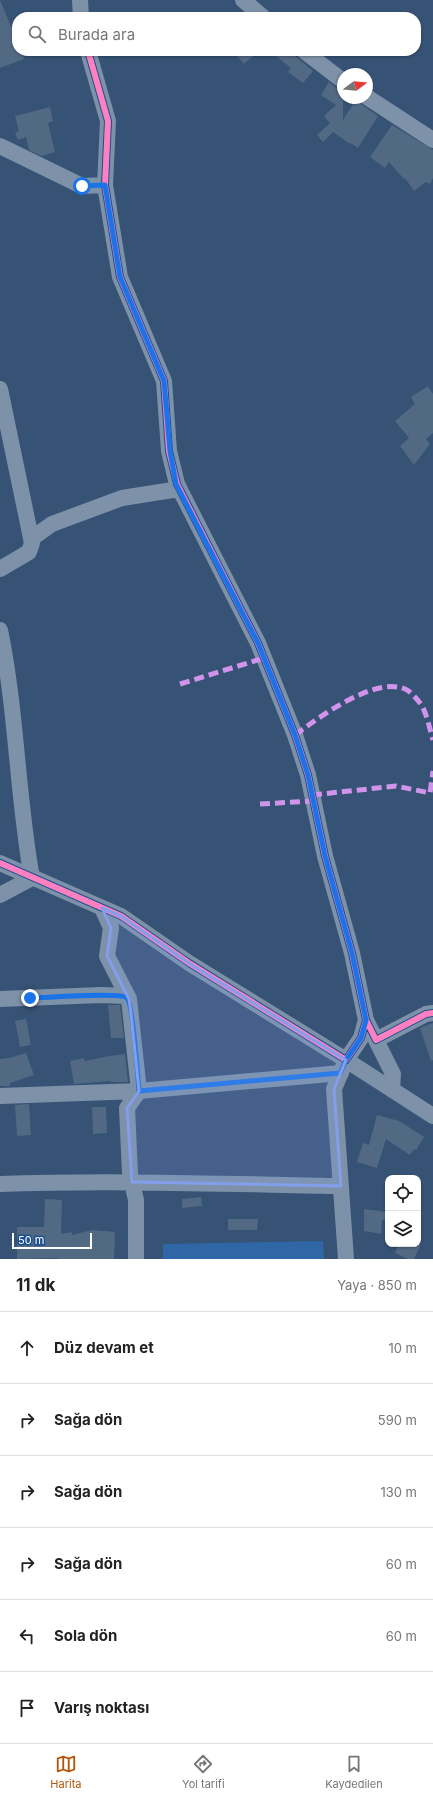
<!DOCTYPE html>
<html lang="tr">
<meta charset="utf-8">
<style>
:root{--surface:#fff;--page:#f6f6f6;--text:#222;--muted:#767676;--line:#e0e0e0;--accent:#b45309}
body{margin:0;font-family:Inter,sans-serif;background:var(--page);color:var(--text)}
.controls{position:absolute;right:12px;bottom:12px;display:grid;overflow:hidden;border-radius:8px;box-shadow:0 1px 3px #0004}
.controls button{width:36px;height:36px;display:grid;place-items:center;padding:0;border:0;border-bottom:1px solid var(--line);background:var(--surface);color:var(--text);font:20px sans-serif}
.compass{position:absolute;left:337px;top:68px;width:36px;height:36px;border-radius:50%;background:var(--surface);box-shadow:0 1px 3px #0004;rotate:74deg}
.scale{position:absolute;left:12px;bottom:10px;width:80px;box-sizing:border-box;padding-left:4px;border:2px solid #fff;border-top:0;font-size:11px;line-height:14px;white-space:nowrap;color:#fff;-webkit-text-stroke:3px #1b4f8f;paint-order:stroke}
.stop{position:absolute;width:12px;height:12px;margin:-9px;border:3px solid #1a73e8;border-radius:50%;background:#fff}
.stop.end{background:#1a73e8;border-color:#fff;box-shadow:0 1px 4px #0008}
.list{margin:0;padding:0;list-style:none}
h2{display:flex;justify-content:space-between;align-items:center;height:52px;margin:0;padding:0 16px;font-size:17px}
h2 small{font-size:13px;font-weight:400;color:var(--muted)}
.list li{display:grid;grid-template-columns:26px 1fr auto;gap:12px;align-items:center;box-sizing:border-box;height:72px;padding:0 16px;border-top:1px solid var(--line)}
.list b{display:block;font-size:15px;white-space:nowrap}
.list em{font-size:13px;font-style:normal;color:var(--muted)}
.icon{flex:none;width:22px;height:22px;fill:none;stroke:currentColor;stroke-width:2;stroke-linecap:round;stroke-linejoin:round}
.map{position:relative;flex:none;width:433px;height:1259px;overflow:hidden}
.search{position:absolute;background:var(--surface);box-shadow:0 1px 3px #0004;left:12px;right:12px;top:12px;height:44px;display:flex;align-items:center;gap:10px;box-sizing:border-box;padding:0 14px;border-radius:16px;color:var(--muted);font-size:15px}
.sheet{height:484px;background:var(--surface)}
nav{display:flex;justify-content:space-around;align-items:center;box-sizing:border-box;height:56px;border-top:1px solid var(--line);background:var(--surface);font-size:11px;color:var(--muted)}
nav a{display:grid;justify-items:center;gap:2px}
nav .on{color:var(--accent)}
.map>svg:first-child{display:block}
</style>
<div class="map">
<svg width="433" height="1259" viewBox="0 0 433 1259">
<rect width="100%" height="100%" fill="#365274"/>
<path fill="#2f66a5" d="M323 1241 324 1259H163V1244Z"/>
<path fill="#526984" d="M0 0 17 41V51H21L24 59 0 68Z
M233 51H259L244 64Z
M270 51H289L313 71 303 83 288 72 291 68Z
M329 82 338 89 343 90V120L357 98 362 105 378 116 358 148 351 143 350 144 333 132 323 142 317 135 330 123 324 116 336 105 321 95Z
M50 107 53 121 48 123 55 152 41 156 29 150 26 137 18 140 15 133 19 131 15 116Z
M392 125 433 150V178L430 184 426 182 414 191 405 178 404 179 389 162 385 168 370 157Z
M428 386 433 394V433L426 439 430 444 414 465 400 446 409 438 395 421 415 404 411 397Z
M108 1005H120L124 1038H111Z
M26 1019 31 1045 20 1047 15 1021Z
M433 1023V1060L431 1061 420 1028Z
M26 1053 34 1075 10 1083V1086H0V1059L9 1058Z
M125 1054 128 1082H111V1081L74 1084 70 1061 84 1058 85 1061 109 1056Z
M29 1104 31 1135 17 1136 15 1105Z
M92 1107H106L107 1133 93 1134Z
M377 1115 399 1121 424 1137 416 1150 414 1149 410 1155 386 1139 377 1168 357 1162 363 1143 369 1145Z
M201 1197 202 1206 182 1208V1199Z
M45 1199 62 1200 61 1234 72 1232V1235L92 1230 115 1232 114 1259H58V1258L17 1259V1227H44Z
M364 1209 387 1212V1220H382L381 1234 364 1231Z
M228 1219H258L257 1230H228Z
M399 1244H421L414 1259H408L395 1253Z"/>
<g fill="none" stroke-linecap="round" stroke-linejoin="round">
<path stroke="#7d92a8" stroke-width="16" d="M80 0 81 17
M243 0 263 17
M88 51 108 121 105 185 120 277 164 381 169 451 177 484 258 643 295 735 308 775 325 856 352 953 366 1020 376 1040 426 1014 433 1013
M304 51 343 81
M367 97 433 140
M0 146 82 186 105 185
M0 389 32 543 29 552 0 569
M31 539 52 524 122 498 179 489
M0 630C17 712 17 796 32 878L0 895
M0 863 121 916 189 963 346 1060 361 1038 366 1020
M102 908 111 928 107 956 129 999
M0 999 101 995 126 996 129 999 139 1091 127 1108 130 1174 136 1200V1259
M376 1040 393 1074 392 1090
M0 1096 139 1091 341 1073
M0 1184C113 1180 227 1184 341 1186
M346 1259 334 1089 346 1060 433 1116"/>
<path stroke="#d193ec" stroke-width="5" stroke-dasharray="10 5" stroke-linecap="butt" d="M180 684 264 658
M295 735C318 718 377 674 407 690 411 692 417 699 420 703 426 710 430 730 433 740
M312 795 396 786 430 793 433 771
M260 804 313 801"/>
<g stroke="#1b4f8f" stroke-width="8">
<path id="cycleway" d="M88 51 108 121 105 185 120 277 164 381 169 451 177 484 258 643 295 735 308 775 325 856 352 953 366 1020 376 1040 426 1014 433 1013
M0 863 121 916 189 963 346 1060 361 1038 366 1020"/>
</g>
<use href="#cycleway" stroke="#ff80c0" stroke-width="6"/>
</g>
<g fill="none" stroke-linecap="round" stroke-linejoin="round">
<path stroke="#1a73e8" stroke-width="5" d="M30 998C43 998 121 992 127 998 133 1003 138 1079 139 1091L340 1073 346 1060 361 1038 366 1020 352 953 325 856 308 775 295 735 258 643 176 484 170 451 164 381 120 277 105 185 82 186"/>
</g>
<path fill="#839eea" fill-opacity="0.2" stroke="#839eea" stroke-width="3" stroke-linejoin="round" d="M102 908 121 916 189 963 346 1060 334 1089 341 1186 132 1182 127 1108 139 1091 131 1014 129 999 107 956 111 928Z"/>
</svg>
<div class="controls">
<button><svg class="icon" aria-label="locate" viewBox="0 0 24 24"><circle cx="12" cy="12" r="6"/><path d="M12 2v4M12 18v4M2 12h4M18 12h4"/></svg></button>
<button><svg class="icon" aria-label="layers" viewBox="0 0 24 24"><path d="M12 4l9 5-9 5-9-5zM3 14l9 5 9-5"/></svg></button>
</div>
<svg class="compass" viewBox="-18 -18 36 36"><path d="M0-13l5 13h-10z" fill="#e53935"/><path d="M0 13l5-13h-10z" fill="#767676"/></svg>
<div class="scale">50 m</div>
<div class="stop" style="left:82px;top:186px"></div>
<div class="stop end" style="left:30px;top:998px"></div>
<div class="search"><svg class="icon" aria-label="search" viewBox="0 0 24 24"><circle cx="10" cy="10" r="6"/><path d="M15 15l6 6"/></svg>Burada ara</div>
</div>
<section class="sheet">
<h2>11 dk<small>Yaya · 850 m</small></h2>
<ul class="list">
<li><svg class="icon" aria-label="ahead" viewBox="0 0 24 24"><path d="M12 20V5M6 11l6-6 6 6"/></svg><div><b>Düz devam et</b></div><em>10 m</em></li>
<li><svg class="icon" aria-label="right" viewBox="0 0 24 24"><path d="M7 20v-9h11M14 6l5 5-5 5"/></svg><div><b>Sağa dön</b></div><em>590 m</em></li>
<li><svg class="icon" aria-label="right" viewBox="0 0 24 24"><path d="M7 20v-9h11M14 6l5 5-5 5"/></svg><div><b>Sağa dön</b></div><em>130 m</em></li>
<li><svg class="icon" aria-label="right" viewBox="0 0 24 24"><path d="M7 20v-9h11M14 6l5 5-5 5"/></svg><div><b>Sağa dön</b></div><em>60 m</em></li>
<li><svg class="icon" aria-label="left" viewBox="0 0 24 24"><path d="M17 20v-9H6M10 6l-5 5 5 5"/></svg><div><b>Sola dön</b></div><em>60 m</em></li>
<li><svg class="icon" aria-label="arrive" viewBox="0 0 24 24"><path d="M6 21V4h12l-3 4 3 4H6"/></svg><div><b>Varış noktası</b></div></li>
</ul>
</section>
<nav>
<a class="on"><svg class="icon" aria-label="map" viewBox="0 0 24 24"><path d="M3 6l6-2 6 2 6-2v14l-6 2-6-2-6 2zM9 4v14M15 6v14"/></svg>Harita</a>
<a><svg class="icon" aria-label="directions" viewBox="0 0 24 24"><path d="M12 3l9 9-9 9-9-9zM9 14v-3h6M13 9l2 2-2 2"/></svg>Yol tarifi</a>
<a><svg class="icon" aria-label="saved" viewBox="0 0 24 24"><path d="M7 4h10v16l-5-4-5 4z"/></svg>Kaydedilen</a>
</nav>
